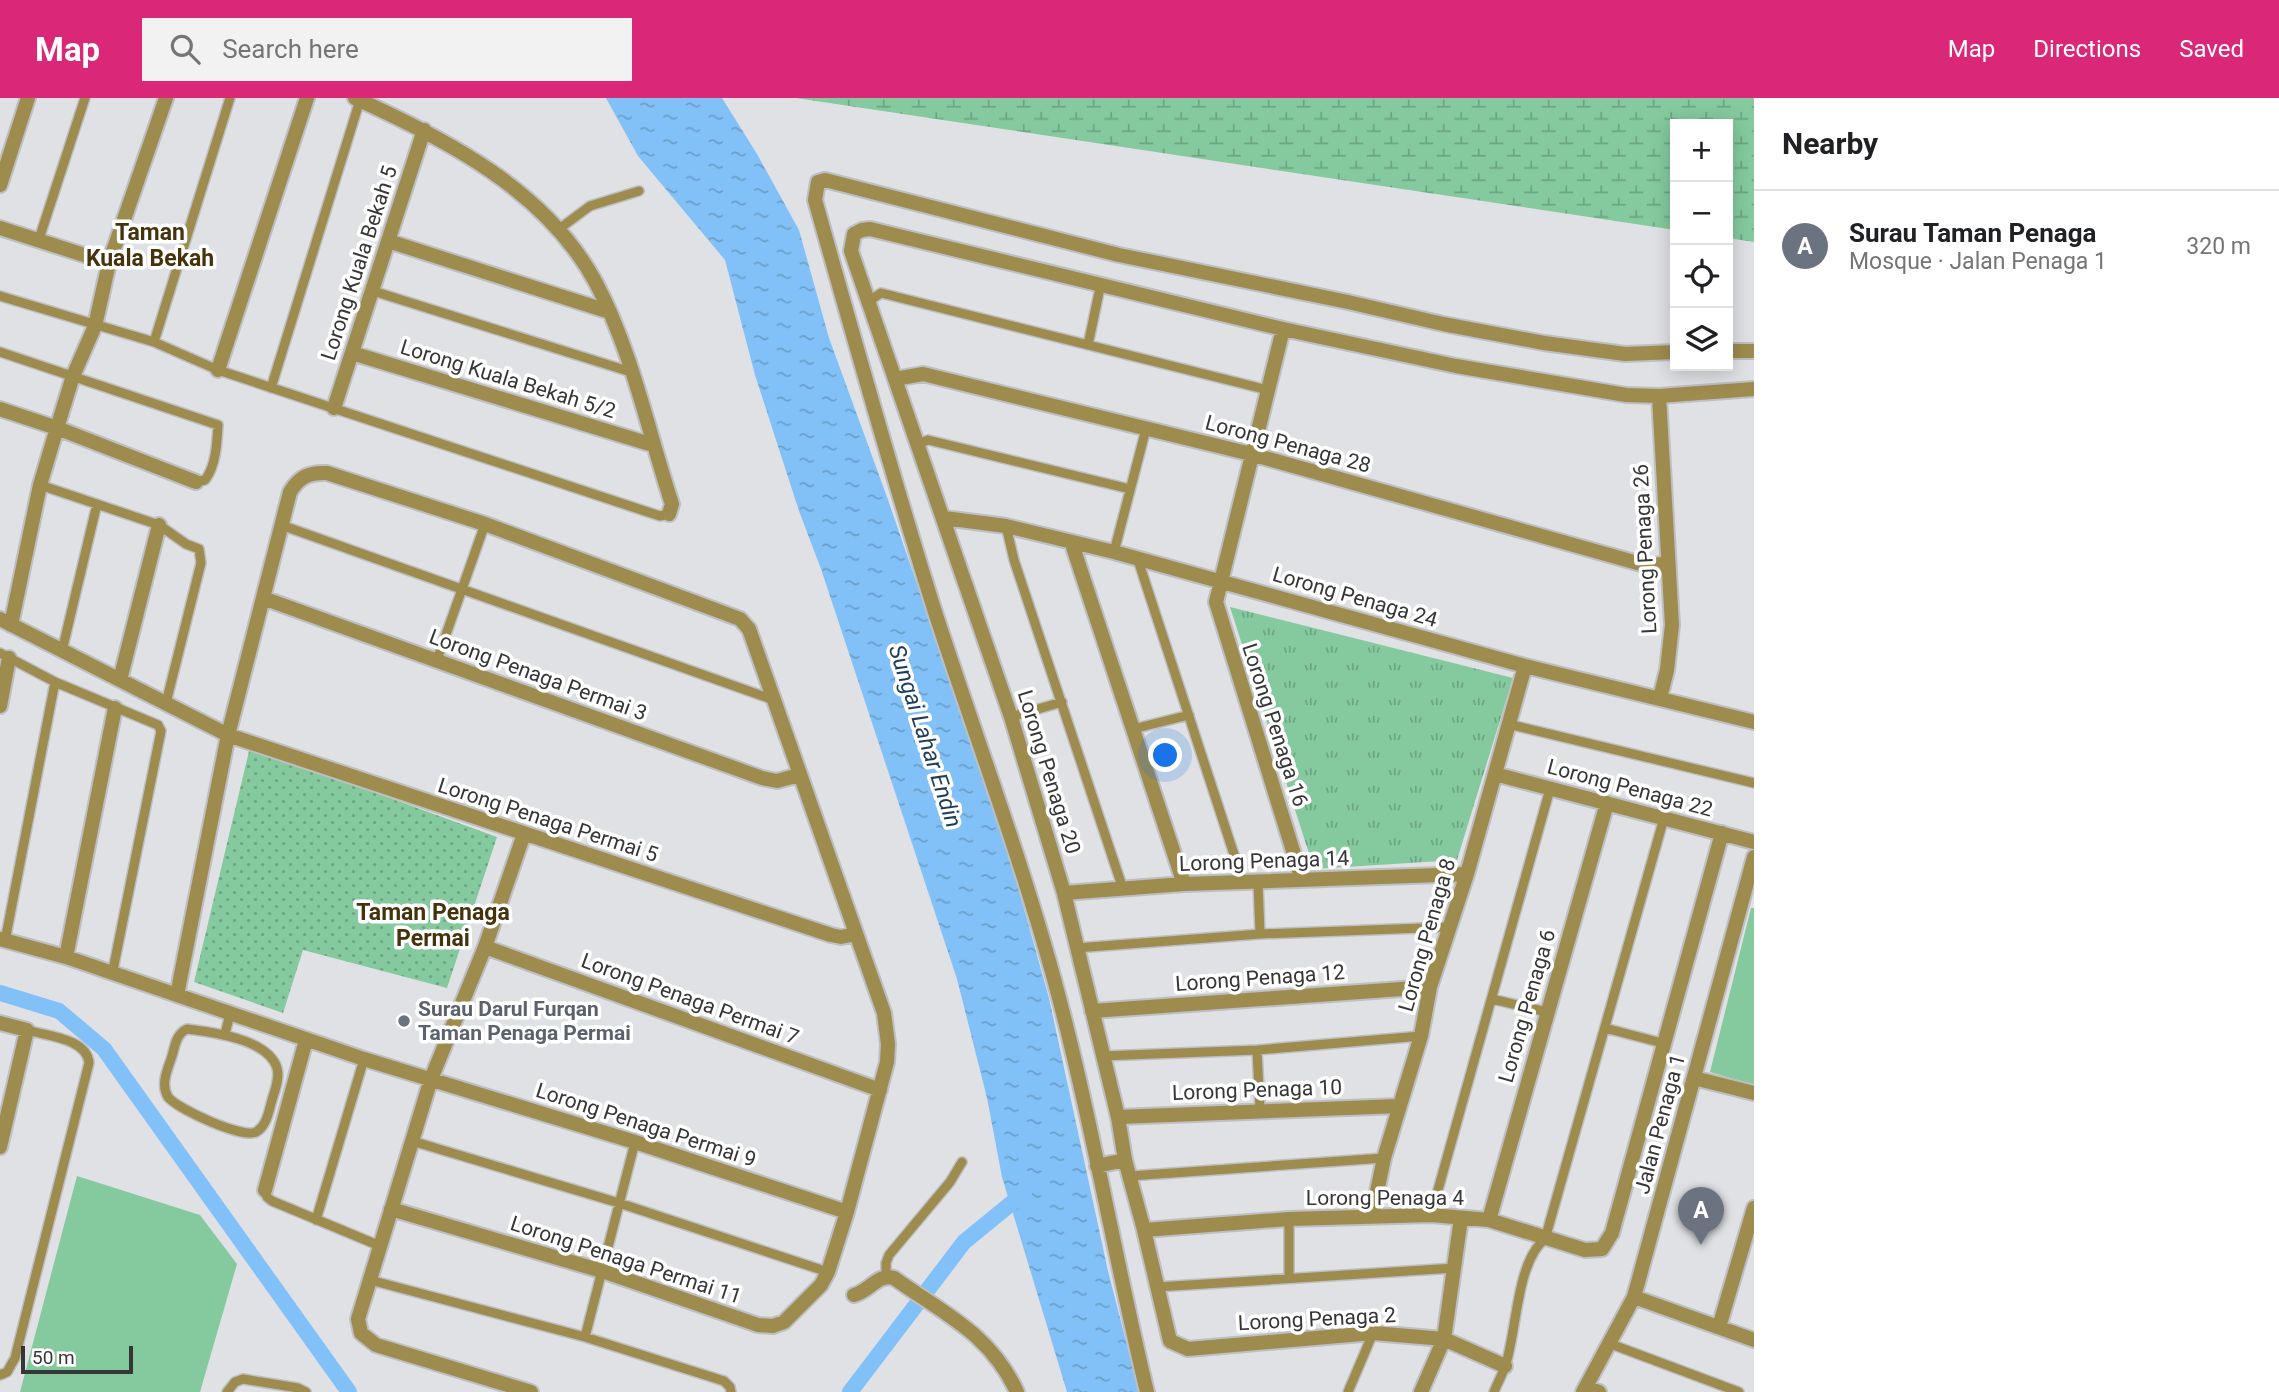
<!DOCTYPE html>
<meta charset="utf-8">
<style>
:root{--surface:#fff;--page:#f2f2f2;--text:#202124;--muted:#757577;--line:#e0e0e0;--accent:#db2777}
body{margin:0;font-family:Roboto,sans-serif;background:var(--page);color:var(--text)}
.controls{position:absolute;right:21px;top:21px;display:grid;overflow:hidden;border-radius:0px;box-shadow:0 4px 18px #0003}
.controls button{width:63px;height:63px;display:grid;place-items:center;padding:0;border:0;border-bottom:2px solid var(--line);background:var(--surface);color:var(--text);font:35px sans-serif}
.scale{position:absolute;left:21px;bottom:18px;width:112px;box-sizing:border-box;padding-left:7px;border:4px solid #363637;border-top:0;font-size:19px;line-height:24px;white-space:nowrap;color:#363637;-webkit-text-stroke:5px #fff;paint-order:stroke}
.you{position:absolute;left:1166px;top:658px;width:24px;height:24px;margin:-18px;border:5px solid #fff;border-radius:50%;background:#1a73e8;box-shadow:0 0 0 10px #1a73e833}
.badge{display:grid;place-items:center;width:46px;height:46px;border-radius:50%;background:var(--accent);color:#fff;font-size:23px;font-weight:700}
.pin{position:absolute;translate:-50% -58px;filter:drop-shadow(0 2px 4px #0008)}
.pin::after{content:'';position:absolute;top:37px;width:24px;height:21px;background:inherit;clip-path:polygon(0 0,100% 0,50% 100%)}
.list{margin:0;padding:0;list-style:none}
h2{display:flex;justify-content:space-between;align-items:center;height:91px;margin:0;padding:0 28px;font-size:30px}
h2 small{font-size:23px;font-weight:400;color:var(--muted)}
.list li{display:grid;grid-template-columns:46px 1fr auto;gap:21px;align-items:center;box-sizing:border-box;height:112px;padding:0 28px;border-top:2px solid var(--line)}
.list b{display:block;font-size:26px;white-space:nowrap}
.list p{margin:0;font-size:23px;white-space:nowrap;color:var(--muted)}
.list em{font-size:23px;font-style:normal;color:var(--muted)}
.icon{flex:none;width:38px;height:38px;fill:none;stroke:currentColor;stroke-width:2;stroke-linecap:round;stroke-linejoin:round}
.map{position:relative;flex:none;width:1754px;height:1294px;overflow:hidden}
header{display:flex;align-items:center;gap:42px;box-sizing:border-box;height:98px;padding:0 35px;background:var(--accent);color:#fff}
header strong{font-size:33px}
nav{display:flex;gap:38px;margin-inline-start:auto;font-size:24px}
.search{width:490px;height:63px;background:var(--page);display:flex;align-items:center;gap:18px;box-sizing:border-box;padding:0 24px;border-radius:0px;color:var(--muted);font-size:26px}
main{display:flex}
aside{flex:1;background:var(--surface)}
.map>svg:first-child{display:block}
</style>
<header>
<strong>Map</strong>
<div class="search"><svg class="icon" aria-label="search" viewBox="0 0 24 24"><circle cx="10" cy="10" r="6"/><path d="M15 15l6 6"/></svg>Search here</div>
<nav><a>Map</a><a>Directions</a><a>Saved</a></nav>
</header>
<main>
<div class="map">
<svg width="1754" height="1294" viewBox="0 0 1754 1294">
<defs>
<pattern id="grass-dots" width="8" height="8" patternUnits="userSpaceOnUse" patternTransform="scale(1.75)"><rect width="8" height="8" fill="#84ca9e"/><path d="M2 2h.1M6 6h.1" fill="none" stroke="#6da582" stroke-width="1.8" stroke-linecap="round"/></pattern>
<pattern id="wetland-marsh" width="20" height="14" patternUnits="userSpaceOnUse" patternTransform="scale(1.75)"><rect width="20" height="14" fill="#84ca9e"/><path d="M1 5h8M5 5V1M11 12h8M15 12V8" fill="none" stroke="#6da582"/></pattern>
<pattern id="park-tufts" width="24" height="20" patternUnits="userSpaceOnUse" patternTransform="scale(1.75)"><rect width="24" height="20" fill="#84ca9e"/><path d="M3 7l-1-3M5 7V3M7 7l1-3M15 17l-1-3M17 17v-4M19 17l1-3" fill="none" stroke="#6da582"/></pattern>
<pattern id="water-ripples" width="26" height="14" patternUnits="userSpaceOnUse" patternTransform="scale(1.75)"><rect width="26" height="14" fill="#82c1f7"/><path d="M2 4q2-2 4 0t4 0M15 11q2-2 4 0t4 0" fill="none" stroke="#6b9ec9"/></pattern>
</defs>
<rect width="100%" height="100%" fill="#e0e1e5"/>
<path fill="url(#grass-dots)" d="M250 649 497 739 447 890 303 852 283 915 194 884Z"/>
<path fill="url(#wetland-marsh)" d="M796 0H1754V144L1728 140V26H1675V132Z"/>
<path fill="url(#park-tufts)" d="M1230 509 1513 580 1457 762 1314 771Z"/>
<path fill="#84ca9e" d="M1751 810H1754V987L1710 974Z
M77 1078 200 1117 237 1166 200 1294H20Z"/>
<path fill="url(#water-ripples)" d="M606 0H722L757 56 799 132 829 240 887 399 1003 736 1049 900 1108 1173 1139 1294H1067L1002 1079 987 1000 957 881 821 471 799 413 755 277 725 162 638 58Z"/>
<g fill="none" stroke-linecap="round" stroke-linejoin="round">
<path stroke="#82c1f7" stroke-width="16" d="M0 895 59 913 104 951 349 1294
M850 1294 964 1144 1024 1095"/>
<g stroke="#bebfc2" stroke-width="12">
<path id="service" d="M559 131 590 108 639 93
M39 141 85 0
M373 193 631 274
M0 198 154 244 218 272 660 418 669 416
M869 203 881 195 1268 292
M154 244 230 0
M1088 247 1101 185
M0 254 218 327C217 345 216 368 205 382L196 384
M271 290 360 2
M918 346 928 342 1130 391
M40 387 159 427 186 446 199 451 201 465 166 605
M281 427 774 602
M1006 428 1014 462 1123 791
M1114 454 1146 331
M1138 462 1243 784
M62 553 97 406
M0 555 55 584 158 627 161 633 112 877
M437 562 485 426
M1011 619 1062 604
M1508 626 1754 685
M1133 631 1189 617
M1258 784 1260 836
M5 843 55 584
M1076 850 1260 836 1449 829
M1492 901 1547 914
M1605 930 1666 946
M187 931C212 934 268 941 277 970 280 980 275 992 272 1002 269 1012 267 1028 256 1034 243 1041 177 1011 168 999 160 986 168 971 172 958 175 948 176 936 187 931Z
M225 936 230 916
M1257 952 1260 1012
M1102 958 1257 952 1421 938
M412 1043 619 1105 828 1174
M1130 1078 1384 1060
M265 1092 267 1099 272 1103 380 1148
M1431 1117 1550 691
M316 1122 364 961
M886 1177V1165L889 1157 950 1084 962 1064
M1289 1180V1121
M370 1182 585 1239 724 1283 730 1289 731 1294
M1157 1189 1455 1170
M585 1239 635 1044
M1608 1245 1739 1294
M0 1277 7 1274 15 1260 89 965C87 940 46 938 27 932
M227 1294 235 1284 243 1281 298 1290 306 1294
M1348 1294 1373 1235
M1494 1294C1497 1286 1502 1277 1505 1269 1517 1234 1516 1164 1545 1141L1664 720"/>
</g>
<g stroke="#bebfc2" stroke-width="18">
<path id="minor" d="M355 0C446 41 547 93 596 185 632 253 648 333 672 406L669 416
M0 87 28 0
M0 130 109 165
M388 143 610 214
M1283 231 1216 504 1302 782
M1728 253H1754
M352 255 653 347
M218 272 307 0
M895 281 923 276 1251 356 1641 466 1655 467 1668 465
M1659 298 1672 527 1667 572 1660 600
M334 310 424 32
M0 311 57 330 196 384
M944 420 1006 428 1114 454 1525 568 1754 624
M1072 446 1184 786
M263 500 762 680 777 683 799 677
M0 521 228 637 831 837 841 839 856 836
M11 527 40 387 57 330 73 278 95 228 109 165 166 0
M120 582 159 427
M0 608 9 560
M1495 676 1754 744
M524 736 485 849 431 981 358 1221 361 1235 376 1247 531 1294
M1064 795 1184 786 1467 776
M0 841 66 859 364 961 635 1044 847 1114
M485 849 880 992
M66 859 115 610
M177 897 228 637 290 394C299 379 309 374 327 375L485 426 740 521 749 531 884 915 888 946 887 964 847 1114 828 1174 821 1187 784 1224 773 1228 758 1227 602 1173 391 1111
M1092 913 1430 889
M0 925 27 932 0 1049
M1694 980 1754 995
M1118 1019 1399 1008
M1097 1068 1125 1062
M265 1092 306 942
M1372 1118 1384 1060 1421 938 1430 889 1467 776 1525 568
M1489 1122 1607 705
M1144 1132 1289 1121 1431 1117 1489 1122 1585 1152 1602 1151 1612 1135 1722 735
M854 1197C870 1193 878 1175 894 1180 944 1216 990 1235 1017 1294
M1634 1199 1754 1242
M1719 1229 1754 1110
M1505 1268 1444 1241 1373 1235 1188 1251 1170 1243 1144 1132 1125 1062 1118 1019 1064 795 1011 619 851 153 854 136 862 132 870 131 1283 231 1456 268 1626 297 1659 298 1754 291
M1586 1289 1599 1294
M1147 1294C1114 1157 1091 1017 1054 881 1020 757 975 637 935 514 892 378 854 240 815 102L818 84 825 82 1119 157 1348 204 1443 226 1544 245 1625 256 1675 254
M1421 1294 1444 1241 1461 1120
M1583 1294 1634 1199 1754 759"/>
</g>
<use href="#service" stroke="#9e8b4e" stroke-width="9"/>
<use href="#minor" stroke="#9e8b4e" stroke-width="14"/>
</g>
<circle fill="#6b7280" stroke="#fff" stroke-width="2.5" cx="404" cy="923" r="7"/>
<g text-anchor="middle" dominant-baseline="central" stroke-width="7" stroke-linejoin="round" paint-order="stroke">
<g font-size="21" fill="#363637" stroke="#fff">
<text transform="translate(359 165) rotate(-72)">Lorong Kuala Bekah 5</text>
<text transform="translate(508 281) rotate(17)">Lorong Kuala Bekah 5/2</text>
<text transform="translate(1288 346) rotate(15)">Lorong Penaga 28</text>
<text transform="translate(1645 451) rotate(-93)">Lorong Penaga 26</text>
<text transform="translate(1355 499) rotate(16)">Lorong Penaga 24</text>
<text transform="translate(538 577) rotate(20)">Lorong Penaga Permai 3</text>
<text transform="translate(1275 627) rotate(72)">Lorong Penaga 16</text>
<text transform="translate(1049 674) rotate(73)">Lorong Penaga 20</text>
<text transform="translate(1630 690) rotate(15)">Lorong Penaga 22</text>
<text transform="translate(548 722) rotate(18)">Lorong Penaga Permai 5</text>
<text transform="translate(1264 763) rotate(-2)">Lorong Penaga 14</text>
<text transform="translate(1427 837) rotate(-74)">Lorong Penaga 8</text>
<text transform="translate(1260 880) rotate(-4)">Lorong Penaga 12</text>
<text transform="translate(690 901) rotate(20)">Lorong Penaga Permai 7</text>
<text transform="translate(1527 908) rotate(-74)">Lorong Penaga 6</text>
<text transform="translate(1257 992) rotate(-2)">Lorong Penaga 10</text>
<text transform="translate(1660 1026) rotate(-75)">Jalan Penaga 1</text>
<text transform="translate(646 1027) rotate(18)">Lorong Penaga Permai 9</text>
<text x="1385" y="1100">Lorong Penaga 4</text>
<text transform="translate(626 1162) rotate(18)">Lorong Penaga Permai 11</text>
<text transform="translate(1317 1221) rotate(-3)">Lorong Penaga 2</text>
</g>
<g font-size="21" font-weight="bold" fill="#5b616d" stroke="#fff" text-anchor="start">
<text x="418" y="911">Surau Darul Furqan<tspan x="418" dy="24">Taman Penaga Permai</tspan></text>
</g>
<g font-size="23" font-weight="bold" fill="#46330c" stroke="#fff">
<text x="150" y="134">Taman<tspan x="150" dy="26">Kuala Bekah</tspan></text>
<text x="433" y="814">Taman Penaga<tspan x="433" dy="26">Permai</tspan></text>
</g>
<g font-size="23" font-style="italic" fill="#1c3d59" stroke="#fff">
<text transform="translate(925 638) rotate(72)">Sungai Lahar Endin</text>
</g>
</g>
</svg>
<div class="controls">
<button>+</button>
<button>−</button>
<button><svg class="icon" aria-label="locate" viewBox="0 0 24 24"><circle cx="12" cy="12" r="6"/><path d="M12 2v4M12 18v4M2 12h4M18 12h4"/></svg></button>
<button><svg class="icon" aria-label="layers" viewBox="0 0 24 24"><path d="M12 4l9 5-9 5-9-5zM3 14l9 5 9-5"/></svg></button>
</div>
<div class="scale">50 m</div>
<div class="you"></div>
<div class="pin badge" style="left:1701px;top:1147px;background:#6b7280">A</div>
</div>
<aside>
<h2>Nearby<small></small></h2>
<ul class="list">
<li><span class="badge" style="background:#6b7280">A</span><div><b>Surau Taman Penaga</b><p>Mosque · Jalan Penaga 1</p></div><em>320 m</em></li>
</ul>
</aside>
</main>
